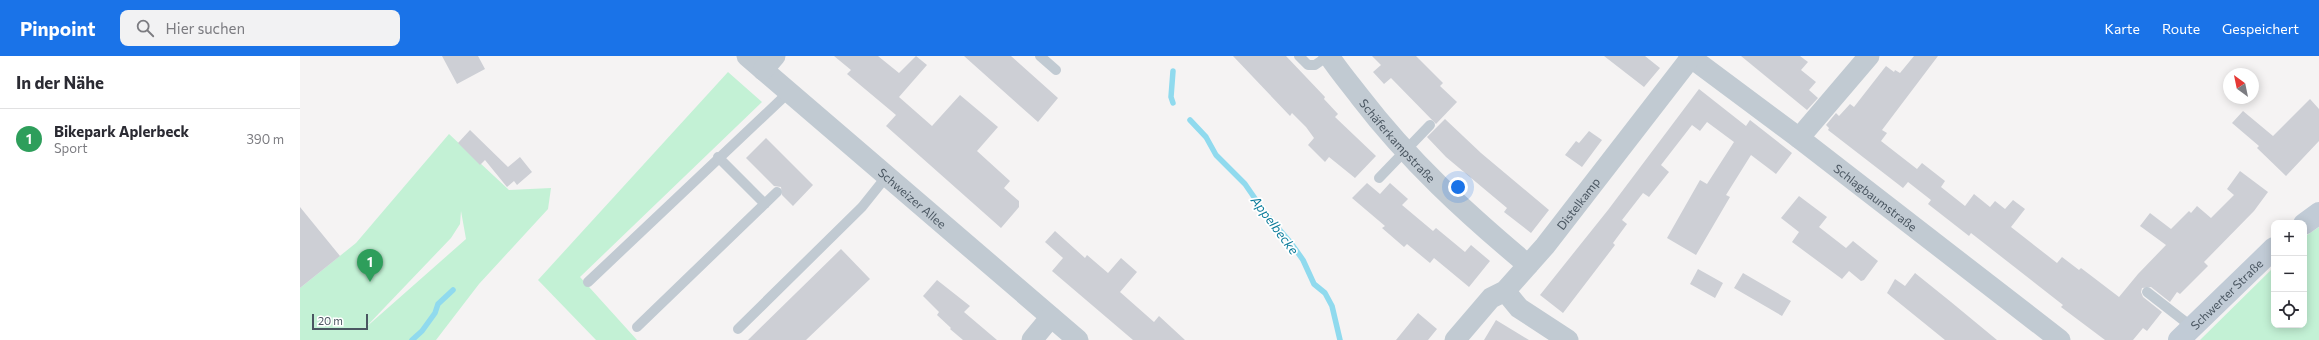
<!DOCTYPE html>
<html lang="de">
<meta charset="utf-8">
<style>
:root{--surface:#fff;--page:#f2f2f3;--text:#2b2b33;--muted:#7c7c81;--line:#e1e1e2;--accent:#1a73e8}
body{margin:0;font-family:Commissioner,sans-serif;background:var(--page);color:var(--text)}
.controls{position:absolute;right:12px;bottom:12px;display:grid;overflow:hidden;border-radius:8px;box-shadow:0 2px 10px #0003}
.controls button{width:36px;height:36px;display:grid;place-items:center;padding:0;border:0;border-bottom:1px solid var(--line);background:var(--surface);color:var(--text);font:20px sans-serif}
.compass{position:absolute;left:1923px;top:12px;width:36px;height:36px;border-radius:50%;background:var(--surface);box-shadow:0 2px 10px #0003;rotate:327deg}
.scale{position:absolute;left:12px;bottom:10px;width:56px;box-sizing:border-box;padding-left:4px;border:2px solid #4a5661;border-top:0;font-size:11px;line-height:14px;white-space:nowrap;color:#4a5661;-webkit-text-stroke:3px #fff;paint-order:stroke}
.you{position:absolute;left:1158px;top:131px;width:14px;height:14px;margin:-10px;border:3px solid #fff;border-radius:50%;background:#1a73e8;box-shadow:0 0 0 6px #1a73e833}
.badge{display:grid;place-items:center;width:26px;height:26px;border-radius:50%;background:var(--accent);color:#fff;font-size:13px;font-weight:700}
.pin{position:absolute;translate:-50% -33px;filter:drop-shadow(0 1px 2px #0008)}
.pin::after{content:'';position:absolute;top:21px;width:14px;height:12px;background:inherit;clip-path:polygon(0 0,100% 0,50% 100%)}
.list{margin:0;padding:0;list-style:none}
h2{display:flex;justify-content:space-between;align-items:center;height:52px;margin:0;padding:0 16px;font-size:17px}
h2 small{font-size:13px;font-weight:400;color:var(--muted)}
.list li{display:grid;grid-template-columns:26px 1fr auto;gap:12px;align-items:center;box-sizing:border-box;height:60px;padding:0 16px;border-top:1px solid var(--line)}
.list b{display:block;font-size:15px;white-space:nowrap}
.list p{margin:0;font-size:13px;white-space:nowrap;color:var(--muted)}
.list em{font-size:13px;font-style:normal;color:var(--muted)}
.icon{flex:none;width:22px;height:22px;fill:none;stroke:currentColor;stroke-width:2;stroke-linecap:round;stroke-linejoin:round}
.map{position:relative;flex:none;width:2019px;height:284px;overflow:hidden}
header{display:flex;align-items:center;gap:24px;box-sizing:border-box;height:56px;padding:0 20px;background:var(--accent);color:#fff}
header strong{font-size:19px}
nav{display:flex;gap:22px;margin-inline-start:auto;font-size:14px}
.search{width:280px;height:36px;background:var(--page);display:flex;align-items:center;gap:10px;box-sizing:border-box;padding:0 14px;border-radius:8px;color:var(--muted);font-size:15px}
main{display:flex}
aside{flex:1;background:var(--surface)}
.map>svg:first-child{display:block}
</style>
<header>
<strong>Pinpoint</strong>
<div class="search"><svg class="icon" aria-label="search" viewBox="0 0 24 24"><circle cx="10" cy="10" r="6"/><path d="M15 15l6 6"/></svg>Hier suchen</div>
<nav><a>Karte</a><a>Route</a><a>Gespeichert</a></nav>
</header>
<main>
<aside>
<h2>In der Nähe<small></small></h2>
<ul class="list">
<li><span class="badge" style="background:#2e9e5b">1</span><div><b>Bikepark Aplerbeck</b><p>Sport</p></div><em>390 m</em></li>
</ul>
</aside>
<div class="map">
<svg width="2019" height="284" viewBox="0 0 2019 284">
<rect width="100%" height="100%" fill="#f5f3f3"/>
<path fill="#c3f1d5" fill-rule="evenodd" d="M428 16 462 46 280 221 337 284H296L238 224Z
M149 78 209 134 251 132 248 153 179 228 136 284H0V232L56 187ZM161 155 166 183 64 273 151 182 160 168Z
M2019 171V284H1900L1974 211V269H2004V181Z"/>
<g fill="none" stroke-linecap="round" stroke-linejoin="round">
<path stroke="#90daee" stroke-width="5.5" d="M873 47 871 41 873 15
M890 64 906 81 916 99 945 128 965 157 991 187 1003 204 1014 228 1025 237 1032 250 1040 284
M112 284 122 275 135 257 138 248 153 234"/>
</g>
<path fill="#cdcfd5" d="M142 0H178L185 13 157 28Z
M534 0H578L599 17 616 0 627 9 599 41 632 70 660 39 698 71 677 95 710 125 704 132 719 145V151L701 172 586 70 596 59 547 18 551 14Z
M664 0H711L758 42 738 66Z
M933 0H986L1025 41 1024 43 1038 58 1035 61 1076 100 1055 122 1029 101 1025 106 1008 89 1014 82 1006 71 992 57 990 60Z
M1072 0H1116L1143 27 1140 30 1157 46 1136 68 1091 22 1084 28 1073 16 1081 9Z
M1304 0H1345L1360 12 1344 31Z
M1441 0H1500L1508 6 1501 14 1516 26 1509 34 1518 42 1507 54Z
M1614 0H1638L1582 74 1587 77 1581 85 1617 113 1622 107 1645 125 1641 131 1665 150 1674 138 1690 151 1695 145 1705 153 1713 144 1725 153 1711 171 1757 207 1762 201 1779 214 1781 212 1819 241 1838 218 1866 189 1840 170 1850 157 1871 173 1889 155 1891 157 1897 150 1911 162 1934 139 1927 133 1940 115 1968 136 1954 155 1904 206 1908 210 1880 238 1877 236 1870 246 1851 231 1842 232 1841 236 1843 241 1862 256 1847 275 1843 272 1833 284H1805L1761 251 1763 249 1671 177 1669 180 1628 148 1631 144 1608 126 1603 132 1528 74 1529 72 1526 69 1536 57 1539 60 1550 48 1554 51 1586 10 1594 16 1595 14 1600 17Z
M1399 33 1446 70 1450 64 1492 97 1476 118 1451 99 1426 139 1430 141 1396 199 1367 182 1400 124 1407 128 1434 86 1407 66 1400 75 1392 69 1361 109 1369 116 1349 141 1343 137 1322 164 1327 168 1313 187 1315 189 1263 257 1240 239 1308 154Z
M2010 43 2019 53V85L1986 120 1957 92 1959 90 1932 67 1943 55 1973 80Z
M1145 63 1181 97 1249 154 1231 177 1204 156 1207 152 1146 101 1127 81Z
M170 74 208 111 220 101 232 116 217 129 214 125 207 131 185 104 180 109 158 87Z
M1289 75 1302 84 1282 111 1265 99 1276 85 1279 87Z
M466 82 513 129 493 150 482 139 481 131 474 130 446 102Z
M1067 127 1080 138 1090 127 1108 143 1102 149 1133 175 1136 172 1165 196 1171 189 1190 205 1169 231 1134 202 1130 207 1107 188 1104 191 1082 172 1085 170 1052 142Z
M1499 140 1527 161 1519 171 1546 192 1553 185 1578 205 1564 224 1561 225 1549 215 1542 223 1492 186 1499 176 1481 162Z
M0 151 40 200 0 232Z
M755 175 785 202 787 199 808 217 821 202 837 216 820 236 854 266 859 260 885 284H833L752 215 763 202 745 186Z
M541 193 570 223 506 284H448Z
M1398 213 1423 227 1415 242 1390 228Z
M1443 217 1491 245 1482 260 1434 232Z
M1615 217 1651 246 1697 284H1645L1587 237 1595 223 1605 230Z
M637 224 670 250 664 256 697 284H663L650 273 651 272 637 259 639 256 623 240Z
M1118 257 1137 273 1128 284H1096Z
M1196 264 1229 284H1184Z"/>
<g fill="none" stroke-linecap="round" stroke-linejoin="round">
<path stroke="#c1cad2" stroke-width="10" d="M740 0 756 14
M999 0 1008 9H1015L1028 0
M418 101 465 148
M1079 122 1130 69
M288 226 489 36
M1847 236 1892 271
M337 271 477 136
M438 273 562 151 586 121"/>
<g stroke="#c1cad2" stroke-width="21">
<path id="s1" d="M447 0 778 284"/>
<path id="s2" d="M1029 0C1039 15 1050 28 1060 41 1109 105 1167 158 1228 209"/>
<path id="s3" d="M1389 0 1499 82 1760 284"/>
<path d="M463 14 475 0"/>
<path d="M1499 82 1569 0"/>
<path d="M1205 235 1219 252 1268 284"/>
<path d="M732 284 751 261"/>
<path id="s4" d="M1155 284 1191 242 1205 235 1245 190 1392 0"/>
</g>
<g stroke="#c1cbd6" stroke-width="22">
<path d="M2004 168 2019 157"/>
<path id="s5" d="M1879 284 1974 192"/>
</g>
</g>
<g text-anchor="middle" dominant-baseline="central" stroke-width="3.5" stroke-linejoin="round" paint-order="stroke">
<g font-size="12" fill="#4a5661" stroke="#fff">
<text stroke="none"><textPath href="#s2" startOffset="109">Schäferkampstraße</textPath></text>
<text stroke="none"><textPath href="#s3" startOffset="234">Schlagbaumstraße</textPath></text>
<text stroke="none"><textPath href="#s1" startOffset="218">Schweizer Allee</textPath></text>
<text stroke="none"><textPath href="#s4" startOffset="185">Distelkamp</textPath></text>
<text stroke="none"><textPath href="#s5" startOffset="66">Schwerter Straße</textPath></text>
</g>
<g font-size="13" font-style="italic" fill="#0c7c9b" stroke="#fff">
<text transform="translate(975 169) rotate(53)">Appelbecke</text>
</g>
</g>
</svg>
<div class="controls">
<button>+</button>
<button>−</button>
<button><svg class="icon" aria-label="locate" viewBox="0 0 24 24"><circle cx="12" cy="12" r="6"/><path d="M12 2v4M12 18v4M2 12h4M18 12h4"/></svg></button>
</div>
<svg class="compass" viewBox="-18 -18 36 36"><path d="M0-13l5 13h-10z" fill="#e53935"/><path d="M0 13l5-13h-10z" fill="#7c7c81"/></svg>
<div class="scale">20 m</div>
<div class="you"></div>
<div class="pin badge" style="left:70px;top:226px;background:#2e9e5b">1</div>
</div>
</main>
